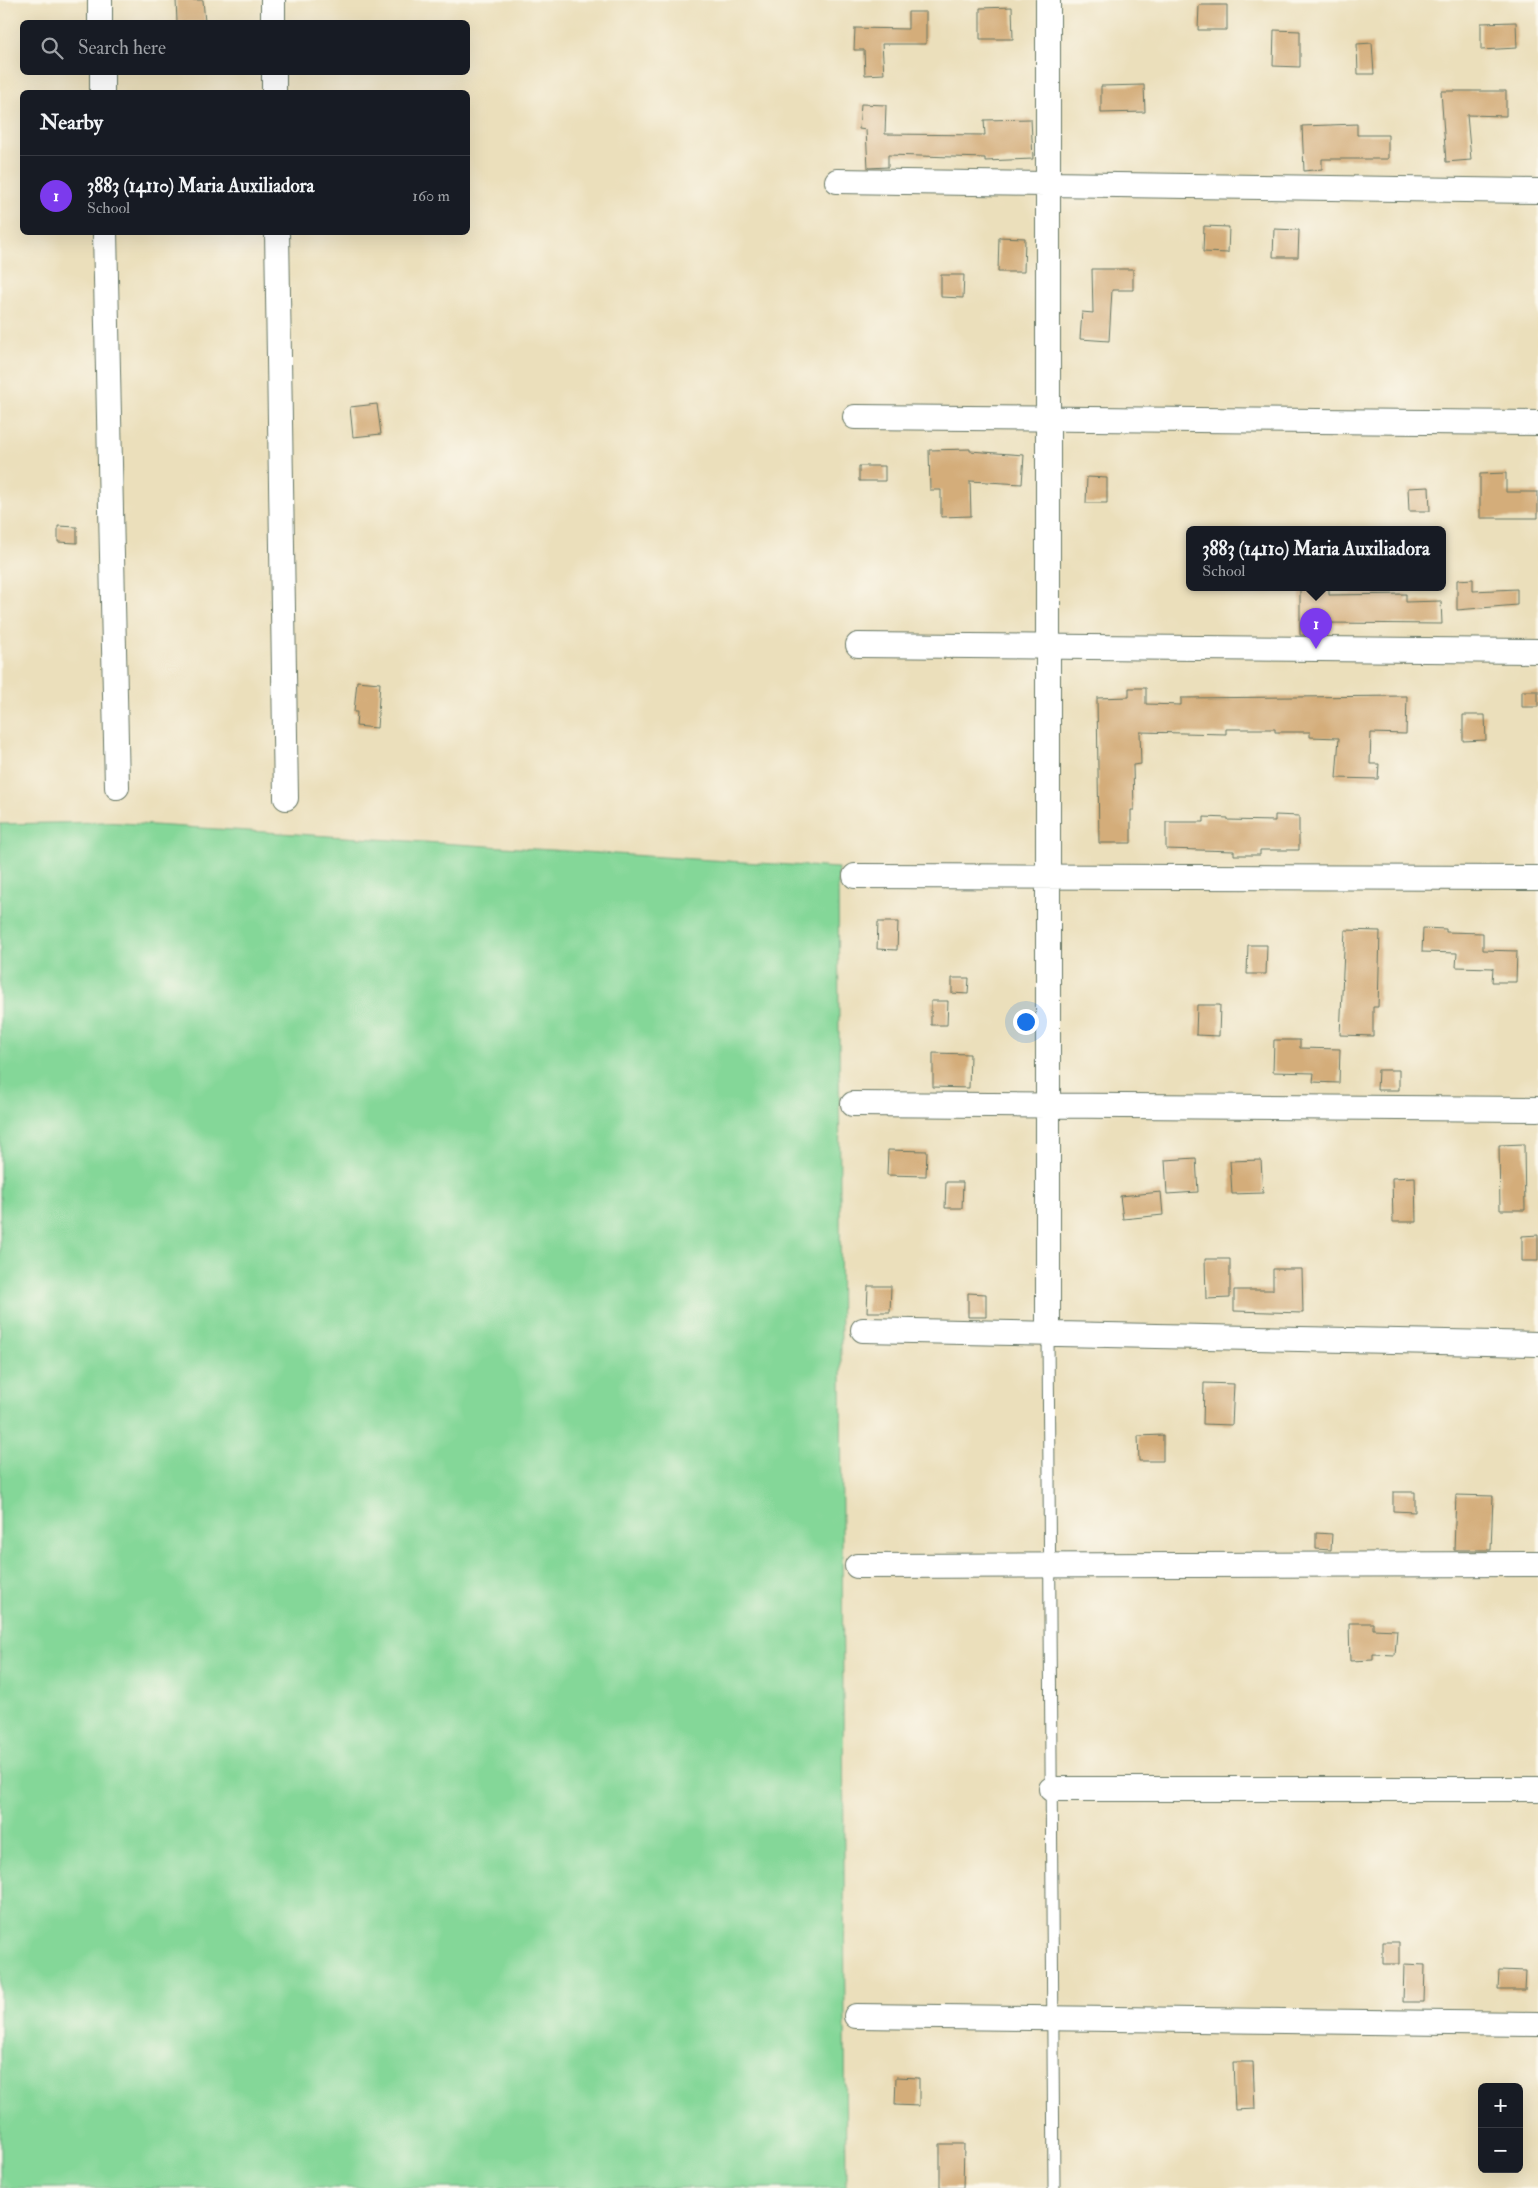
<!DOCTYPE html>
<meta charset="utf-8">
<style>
:root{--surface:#171b24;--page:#242831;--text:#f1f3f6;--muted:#9ea1a6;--line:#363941;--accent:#7c3aed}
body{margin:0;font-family:"IM FELL Double Pica",serif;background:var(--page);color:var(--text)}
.controls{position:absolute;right:15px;bottom:15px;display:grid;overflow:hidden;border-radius:8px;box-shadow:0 5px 20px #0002}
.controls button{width:45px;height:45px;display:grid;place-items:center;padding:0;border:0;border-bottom:1px solid var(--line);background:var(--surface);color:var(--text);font:25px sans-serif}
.you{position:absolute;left:1025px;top:1021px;width:18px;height:18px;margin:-12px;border:4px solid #fff;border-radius:50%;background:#1a73e8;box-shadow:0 0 0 8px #1a73e833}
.badge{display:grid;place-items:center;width:32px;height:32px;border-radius:50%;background:var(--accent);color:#fff;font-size:16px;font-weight:700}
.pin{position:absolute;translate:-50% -41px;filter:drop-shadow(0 1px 2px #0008)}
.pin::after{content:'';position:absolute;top:26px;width:18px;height:15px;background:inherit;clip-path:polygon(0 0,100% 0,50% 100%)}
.popup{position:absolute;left:1186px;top:526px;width:260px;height:65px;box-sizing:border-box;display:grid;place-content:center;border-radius:8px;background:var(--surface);filter:drop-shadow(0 1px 4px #0005);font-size:16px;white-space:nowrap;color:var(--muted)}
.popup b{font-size:19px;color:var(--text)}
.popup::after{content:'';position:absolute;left:50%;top:100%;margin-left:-10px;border:10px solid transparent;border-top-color:var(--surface)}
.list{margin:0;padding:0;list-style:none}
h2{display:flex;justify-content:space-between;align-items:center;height:65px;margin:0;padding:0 20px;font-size:21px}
h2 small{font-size:16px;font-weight:400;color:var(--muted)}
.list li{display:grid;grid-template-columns:32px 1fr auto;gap:15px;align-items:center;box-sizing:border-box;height:80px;padding:0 20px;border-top:1px solid var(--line)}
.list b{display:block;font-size:19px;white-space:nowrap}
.list p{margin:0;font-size:16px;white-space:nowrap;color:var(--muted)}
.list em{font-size:16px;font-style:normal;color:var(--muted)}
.icon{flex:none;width:28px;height:28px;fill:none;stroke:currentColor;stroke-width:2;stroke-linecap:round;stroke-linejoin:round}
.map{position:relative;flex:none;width:1538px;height:2188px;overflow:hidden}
.search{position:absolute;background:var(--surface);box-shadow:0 5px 20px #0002;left:20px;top:20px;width:450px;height:55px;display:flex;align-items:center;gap:12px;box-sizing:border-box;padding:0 18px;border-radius:8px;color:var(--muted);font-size:19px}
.panel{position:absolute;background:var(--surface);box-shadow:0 5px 20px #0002;left:20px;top:90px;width:450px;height:145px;border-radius:8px}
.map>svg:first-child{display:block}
</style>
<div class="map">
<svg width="1538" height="2188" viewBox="0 0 1538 2188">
<rect width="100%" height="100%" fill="#fbf7ec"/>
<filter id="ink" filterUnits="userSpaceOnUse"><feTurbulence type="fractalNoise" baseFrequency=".02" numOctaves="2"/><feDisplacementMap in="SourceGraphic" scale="10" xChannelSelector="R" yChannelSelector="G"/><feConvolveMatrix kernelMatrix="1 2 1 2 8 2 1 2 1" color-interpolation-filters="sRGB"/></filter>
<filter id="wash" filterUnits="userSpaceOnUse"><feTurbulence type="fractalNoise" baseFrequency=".0096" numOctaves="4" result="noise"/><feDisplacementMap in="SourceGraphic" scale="20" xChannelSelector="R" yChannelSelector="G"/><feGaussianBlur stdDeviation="1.12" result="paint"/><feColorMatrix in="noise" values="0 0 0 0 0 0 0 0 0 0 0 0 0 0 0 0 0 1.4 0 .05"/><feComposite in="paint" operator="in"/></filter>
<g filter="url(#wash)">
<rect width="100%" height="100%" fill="#ebdfbb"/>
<path fill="#84d798" stroke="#528a66" d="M105 822 838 868 846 2188H0V824Z"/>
<g id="blocks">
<path fill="#d4ad7a" d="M176 0H203L205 22H177Z
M1199 5H1227V30H1198Z
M1012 7 1013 39H980V8Z
M908 12H926V44H882L884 74 865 75 864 50H854L855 28 908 29Z
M1516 22 1517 48 1481 50V23Z
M1274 30 1300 31V67L1273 66Z
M1372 43 1374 74H1358L1357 44Z
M1144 85 1145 112 1101 113V86Z
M1441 91H1506V116L1467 115 1471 160 1446 162Z
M861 104 886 105 885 134 985 135 984 120 1031 119 1033 159 985 161V158L888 155V167L868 168 866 130 859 129Z
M1357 124V135H1388V159H1322V169L1304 171 1302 126Z
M1204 226 1229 227 1228 253 1203 252Z
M1274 229 1299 230 1298 257H1273Z
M999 237 1025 238 1024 272H998Z
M1092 269H1133V290H1112L1109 341 1080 339 1082 312 1093 313Z
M941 275H964L963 298 941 297Z
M377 404 381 434 353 437 350 407Z
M970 449V451L1024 455 1022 484 970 481 971 516 941 517V490H930L929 450Z
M859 466H885V481H859Z
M1506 473V492H1538V518H1480V474Z
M1087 477 1107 478V503H1086Z
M1429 487 1430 511H1409L1408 488Z
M58 526 77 527V543L58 542Z
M1473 579V591L1517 589V605L1457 610V580Z
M1300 588H1329V595L1406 594V602L1441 601 1442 624 1327 623V635H1300Z
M357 681 380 683 377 728 356 726 357 712H354Z
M1129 688H1146V704L1181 705V698L1407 696 1406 734 1371 733 1370 764H1379L1378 779 1336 778 1339 738 1310 737V732H1275V729H1226V734L1140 732 1141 764 1133 765 1134 810H1131V843H1099L1097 698 1129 697Z
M1522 691H1538V707H1522Z
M1463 715H1485L1486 740 1463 741Z
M1275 815 1299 816V850H1260V855H1234V851L1166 849V822H1204V817L1228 818V820L1275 821Z
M878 922H898L897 950 877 949Z
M1423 928 1446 929V932L1483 933V950L1517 951 1516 982H1492L1493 968 1456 967 1457 953 1422 952Z
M1345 930 1380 931 1378 1007H1373V1036L1340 1035Z
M1248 945H1267L1266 974H1247Z
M952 978H969L968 994 952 993Z
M931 1001H948L947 1025H931Z
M1197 1005H1220L1219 1036 1196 1035Z
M1274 1040H1300V1048L1340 1049 1339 1083 1313 1082 1314 1073 1273 1072Z
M933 1053 970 1054 969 1088 933 1087Z
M1378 1070H1399V1090H1377Z
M1524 1144 1525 1210H1500L1499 1145Z
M888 1150 927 1151 926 1176 887 1175Z
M1196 1158 1198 1192 1167 1194 1165 1160Z
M1261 1160 1263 1193 1232 1194 1230 1161Z
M1415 1177 1416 1222H1393L1392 1178Z
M946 1182H963L962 1208H945Z
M1161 1192 1163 1215 1123 1219 1120 1196Z
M1538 1235V1261H1522V1236Z
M1205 1259H1230V1298L1206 1299Z
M1273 1269H1302L1303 1313 1234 1311V1290H1273Z
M868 1286H891L890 1312H867Z
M968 1293 986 1294V1317H968Z
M1204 1383 1234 1384 1232 1425 1203 1424Z
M1163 1435V1461H1139L1138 1436Z
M1393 1492H1415V1512L1393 1511Z
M1456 1495 1493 1496 1491 1550H1454Z
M1316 1533 1332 1534 1331 1550 1316 1549Z
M1349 1623H1373V1629L1397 1630 1395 1655 1373 1654V1660L1350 1661Z
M1383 1942H1399V1964H1383Z
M1404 1964 1425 1965 1424 2002H1403Z
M1499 1970 1526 1971 1525 1990H1498Z
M1233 2062H1253L1255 2109 1235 2110Z
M896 2077 919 2078V2106L895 2105Z
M940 2144H964L963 2188H940Z"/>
</g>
</g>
<g filter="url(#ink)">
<use href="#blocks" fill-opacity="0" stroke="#667663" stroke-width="1"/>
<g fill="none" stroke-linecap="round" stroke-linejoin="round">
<g stroke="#667663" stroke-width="13">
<path id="service" d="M1048 1334 1054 2188"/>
</g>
<g stroke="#667663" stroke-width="26">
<path id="minor" d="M100 0V22
M273 0V22
M1048 0V1334
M102 72V92
M274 72V92
M837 181 1538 191
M105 232 117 787
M277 232 286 798
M855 417 1538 423
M858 645 1538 651
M855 876 1538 878
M853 1104 1538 1109
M863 1330 1538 1344
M857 1566 1538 1564
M1051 1789H1538
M856 2016 1538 2024"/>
</g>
<use href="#service" stroke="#fff" stroke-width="11"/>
<use href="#minor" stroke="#fff" stroke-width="24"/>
</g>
</g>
</svg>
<div class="controls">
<button>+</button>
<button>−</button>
</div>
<div class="you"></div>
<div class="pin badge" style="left:1316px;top:649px">1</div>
<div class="popup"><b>3883 (14110) Maria Auxiliadora</b>School</div>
<div class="search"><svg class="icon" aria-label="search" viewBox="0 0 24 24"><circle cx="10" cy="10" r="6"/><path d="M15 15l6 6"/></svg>Search here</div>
<section class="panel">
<h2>Nearby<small></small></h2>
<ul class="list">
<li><span class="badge">1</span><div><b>3883 (14110) Maria Auxiliadora</b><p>School</p></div><em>160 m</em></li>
</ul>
</section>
</div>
